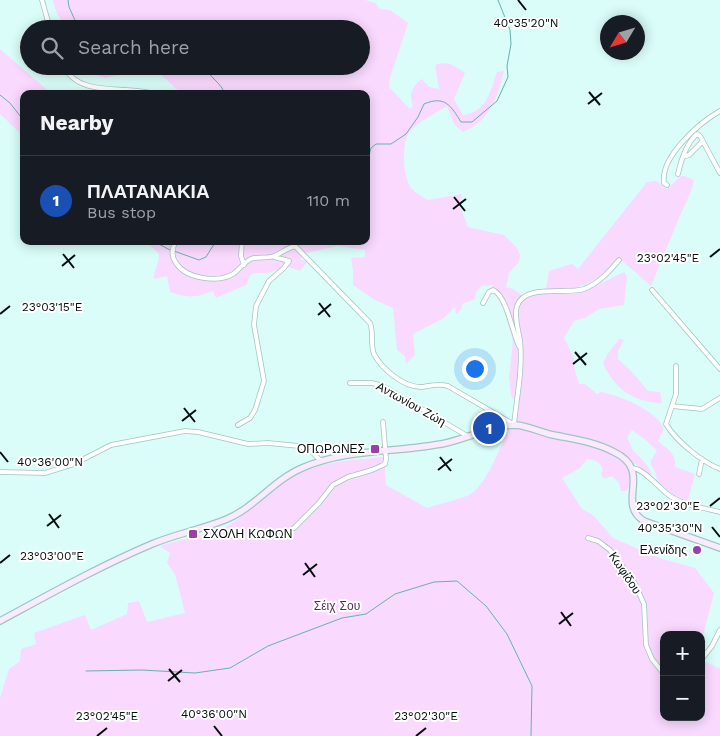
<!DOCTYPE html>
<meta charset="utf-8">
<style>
:root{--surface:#171b24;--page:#242831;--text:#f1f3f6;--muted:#9ea1a6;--line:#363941;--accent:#db2777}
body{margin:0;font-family:"Work Sans",sans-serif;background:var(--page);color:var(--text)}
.controls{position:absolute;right:15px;bottom:15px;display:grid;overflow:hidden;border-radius:10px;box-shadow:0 2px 12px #0003}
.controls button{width:45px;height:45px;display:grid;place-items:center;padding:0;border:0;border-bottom:1px solid var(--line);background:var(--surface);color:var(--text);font:25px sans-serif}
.compass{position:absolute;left:600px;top:15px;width:45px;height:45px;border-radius:50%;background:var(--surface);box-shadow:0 2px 12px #0003;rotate:232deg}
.you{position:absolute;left:474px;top:368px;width:18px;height:18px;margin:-12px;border:4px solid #fff;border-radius:50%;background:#1a73e8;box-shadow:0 0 0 8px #1a73e833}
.badge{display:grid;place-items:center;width:32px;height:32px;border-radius:50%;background:var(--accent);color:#fff;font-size:16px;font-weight:700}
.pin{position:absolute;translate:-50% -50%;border:2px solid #fff;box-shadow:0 1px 5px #0006}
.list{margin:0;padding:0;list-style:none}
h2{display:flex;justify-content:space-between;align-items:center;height:65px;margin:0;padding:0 20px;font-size:21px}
h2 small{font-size:16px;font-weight:400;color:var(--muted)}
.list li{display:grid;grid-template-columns:32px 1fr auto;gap:15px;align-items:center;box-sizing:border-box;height:90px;padding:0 20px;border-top:1px solid var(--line)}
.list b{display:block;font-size:19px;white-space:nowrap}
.list p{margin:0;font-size:16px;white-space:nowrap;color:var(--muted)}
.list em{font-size:16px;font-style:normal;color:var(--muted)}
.icon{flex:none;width:28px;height:28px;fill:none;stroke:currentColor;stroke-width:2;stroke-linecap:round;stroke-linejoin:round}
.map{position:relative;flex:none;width:720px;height:736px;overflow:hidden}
.search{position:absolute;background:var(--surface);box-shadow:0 2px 12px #0003;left:20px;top:20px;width:350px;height:55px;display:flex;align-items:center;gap:12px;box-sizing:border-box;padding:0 18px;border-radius:28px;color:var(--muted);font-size:19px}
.panel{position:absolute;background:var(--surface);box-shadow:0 2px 12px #0003;left:20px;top:90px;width:350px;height:155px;border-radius:10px}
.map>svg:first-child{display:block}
</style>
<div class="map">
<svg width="720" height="736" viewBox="0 0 720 736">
<rect width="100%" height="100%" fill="#dafdf9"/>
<path fill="#f9d9fe" d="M53 0H365L375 3 380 9 390 10 408 23 390 78 389 87 410 109 413 107C409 93 411 88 422 79L429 87 439 89 435 65C448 60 455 66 465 73L454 99 463 115C487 112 490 92 497 72L504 71C497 98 490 121 463 132L454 124 447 106C435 114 418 121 409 133 401 143 403 180 412 189 416 193 422 197 428 200L462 194 460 206 468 227 504 235 517 248 520 255 519 262 509 273 506 287 513 289 526 298 541 293 568 294 583 292 624 272 627 277 624 305 599 309 585 318 574 321 564 338 574 358 575 371 579 384H585L597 394 601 392C621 396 656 410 664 429L658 441C667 449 677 454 675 467L695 474 688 501 673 495 657 481 656 474 650 462 657 451 647 441 632 430 627 438 633 450 647 465 652 474 650 476 633 462 628 466C630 475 633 484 626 491H621L619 483 612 476 604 479 601 474 603 470C600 461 595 460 587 459L579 469 562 478 582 509 594 516 613 538 659 558 695 568 714 593 701 643V635H664V717H701V655L704 661 718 668 720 667V736H0V698L9 669 20 661 21 649 36 644 34 633 85 615 91 630 127 614 128 603 139 601 147 622 185 613 175 574 167 563 170 553 160 546C179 540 210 534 227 526 244 517 256 502 272 490 312 462 337 461 384 457L386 485 427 508C438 504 464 499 472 493 486 484 502 445 508 429L520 428 515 421 517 405 511 395 509 377 513 341 504 311 492 285 482 286 476 292 475 299 462 304 461 310 456 314 455 307 444 318 413 334 415 355 406 364 405 356 397 350 393 308 375 300 353 285V270L351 258 365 257V250L337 246 306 253 301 251V259L307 262 300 271 286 266 268 273H254L250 276 246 285 216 298 213 291C196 298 188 298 170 292L167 276 154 279C154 270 159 263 159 254L146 241H177V244L192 245 193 241H366V94H182L160 74 146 70 123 67 118 75 106 78 98 76 96 72 92 75 80 73 73 66H361V29H64C62 19 54 11 53 0Z
M0 49 52 94H24V137L0 114Z
M681 176H685L694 180 692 189 679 218 651 286 619 258C596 282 580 292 546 289L549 271 572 264 578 269 647 182 656 181 667 189Z
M619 339 624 340 618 351V359L632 372 648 391 660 392 662 403C635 403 613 388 603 363L607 355Z"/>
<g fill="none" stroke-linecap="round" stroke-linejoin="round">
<path stroke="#64b3ac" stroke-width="1" d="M68 0 69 7 79 29
M99 66H102
M205 66C209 78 221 82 225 94
M0 95 10 103 24 121
M366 166 371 148 376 144H391L406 134 418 117 424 104C445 95 451 106 461 122H472L497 101 508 77 507 66 511 44 510 30 498 0
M153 241 170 250
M174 251 199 260 206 257 216 241
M86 671 142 670 195 673 230 668 268 646 342 618 366 614 395 594 434 582 457 581 486 606 507 634 532 686 531 736"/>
<g stroke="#a2c4c0" stroke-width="5.5">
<path id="street" d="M42 0 50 29
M64 66C78 98 127 85 154 94
M683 157 689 155 702 142
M678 174C681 160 687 143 697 134L700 136 720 173
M667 185 664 183C660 157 699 123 720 111
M176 241C172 248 171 256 176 263 186 279 218 283 233 274 239 270 244 262 251 259 258 256 267 259 274 256 282 253 287 248 295 246L370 323C374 333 370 344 374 354 382 369 403 387 421 387 430 386 438 383 448 386L513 424
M242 241 241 256 244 265
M652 290 720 369
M483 303 489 292 493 290C507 296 512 332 519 346
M676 366V394L666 424C676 441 702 462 720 469
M350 383H372L383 386 469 437
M672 406 702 409 720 398
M238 425 250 418 255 410 264 381 254 325 256 306 269 281 284 268 289 261 274 257
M515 425 514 424C517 396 523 368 520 340 518 329 514 316 517 306 525 283 566 295 584 289 599 283 609 272 619 260
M632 468C643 468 660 489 670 496 684 505 704 508 720 512
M0 472 45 473 74 464 111 445 185 431 198 432 248 444 268 443 299 446 311 451 321 461
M699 474 702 459
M294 528 319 503 333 485 348 477 372 470 385 464 386 459 383 422
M588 538 598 541 610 550 634 582 644 604 646 645 652 659 664 674
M701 660 712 646 720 630"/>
</g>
<g stroke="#a2c4c0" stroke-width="8">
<path id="secondary" d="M0 621C50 594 100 566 152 544 176 534 203 529 227 519 255 507 274 480 302 468 347 448 399 453 446 443 468 438 494 425 516 425 527 426 538 431 549 434 571 439 594 441 614 452 654 471 615 503 644 521L720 548"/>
</g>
<use href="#street" stroke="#fff" stroke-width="4"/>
<use href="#secondary" stroke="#faeafd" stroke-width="5.5"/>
</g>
<path fill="none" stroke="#040f0e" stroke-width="2" d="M518 0 526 10M589 92 600 105M588 104 602 93M454 197 465 211M453 209 466 199M63 254 74 268M710 257 720 249M62 266 75 255M319 303 330 317M0 314 10 306M318 315 331 304M575 352 586 365M573 364 587 353M184 408 195 422M182 421 196 410M0 452 8 462M440 457 451 471M438 470 452 459M710 506 720 498M49 514 59 528M47 526 61 515M712 527 720 537M0 563 10 555M305 563 315 577M303 575 317 564M561 612 571 626M559 624 573 613M169 669 180 682M168 681 182 670M214 726 222 736M97 736 107 728M416 736 426 728"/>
<g fill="#9a3ea9" stroke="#fff" stroke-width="2">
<rect x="370" y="444" width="10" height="10" rx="2.5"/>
<rect x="188" y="529" width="10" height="10" rx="2.5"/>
<circle cx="697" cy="550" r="5"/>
</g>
<g text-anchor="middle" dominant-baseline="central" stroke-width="4" stroke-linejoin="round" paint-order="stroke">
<g font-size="12" fill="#040f0e" stroke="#fff">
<text transform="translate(411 404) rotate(29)">Αντωνίου Ζώη</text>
<text transform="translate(625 573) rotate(56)">Κωφίδου</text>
</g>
<g font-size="12" fill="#040f0e" stroke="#fff" text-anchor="end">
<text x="365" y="449">ΟΠΩΡΩΝΕΣ</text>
<text x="203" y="534" text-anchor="start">ΣΧΟΛΗ ΚΩΦΩΝ</text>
<text x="687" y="550">Ελενίδης</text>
</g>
<g font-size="12" fill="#5a2962" stroke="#fff">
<text x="337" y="606">Σέιχ Σου</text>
</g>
</g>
<g font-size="12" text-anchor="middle" fill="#040f0e" stroke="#fff" stroke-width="4" stroke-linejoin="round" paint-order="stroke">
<text x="526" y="27">40°35'20"N</text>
<text x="668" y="262">23°02'45"E</text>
<text x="52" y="311">23°03'15"E</text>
<text x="50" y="466">40°36'00"N</text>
<text x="668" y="510">23°02'30"E</text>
<text x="670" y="532">40°35'30"N</text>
<text x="52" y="560">23°03'00"E</text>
<text x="214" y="718">40°36'00"N</text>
<text x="107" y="720">23°02'45"E</text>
<text x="426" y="720">23°02'30"E</text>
</g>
</svg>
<div class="controls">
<button>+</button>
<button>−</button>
</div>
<svg class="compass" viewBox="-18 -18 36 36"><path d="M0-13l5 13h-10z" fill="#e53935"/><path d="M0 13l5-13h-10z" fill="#9ea1a6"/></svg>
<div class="you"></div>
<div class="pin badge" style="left:489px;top:428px;background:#1a4fb4">1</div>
<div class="search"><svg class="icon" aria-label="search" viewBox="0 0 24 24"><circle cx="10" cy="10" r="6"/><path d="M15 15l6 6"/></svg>Search here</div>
<section class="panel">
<h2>Nearby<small></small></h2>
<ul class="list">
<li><span class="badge" style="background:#1a4fb4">1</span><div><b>ΠΛΑΤΑΝΑΚΙΑ</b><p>Bus stop</p></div><em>110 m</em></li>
</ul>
</section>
</div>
